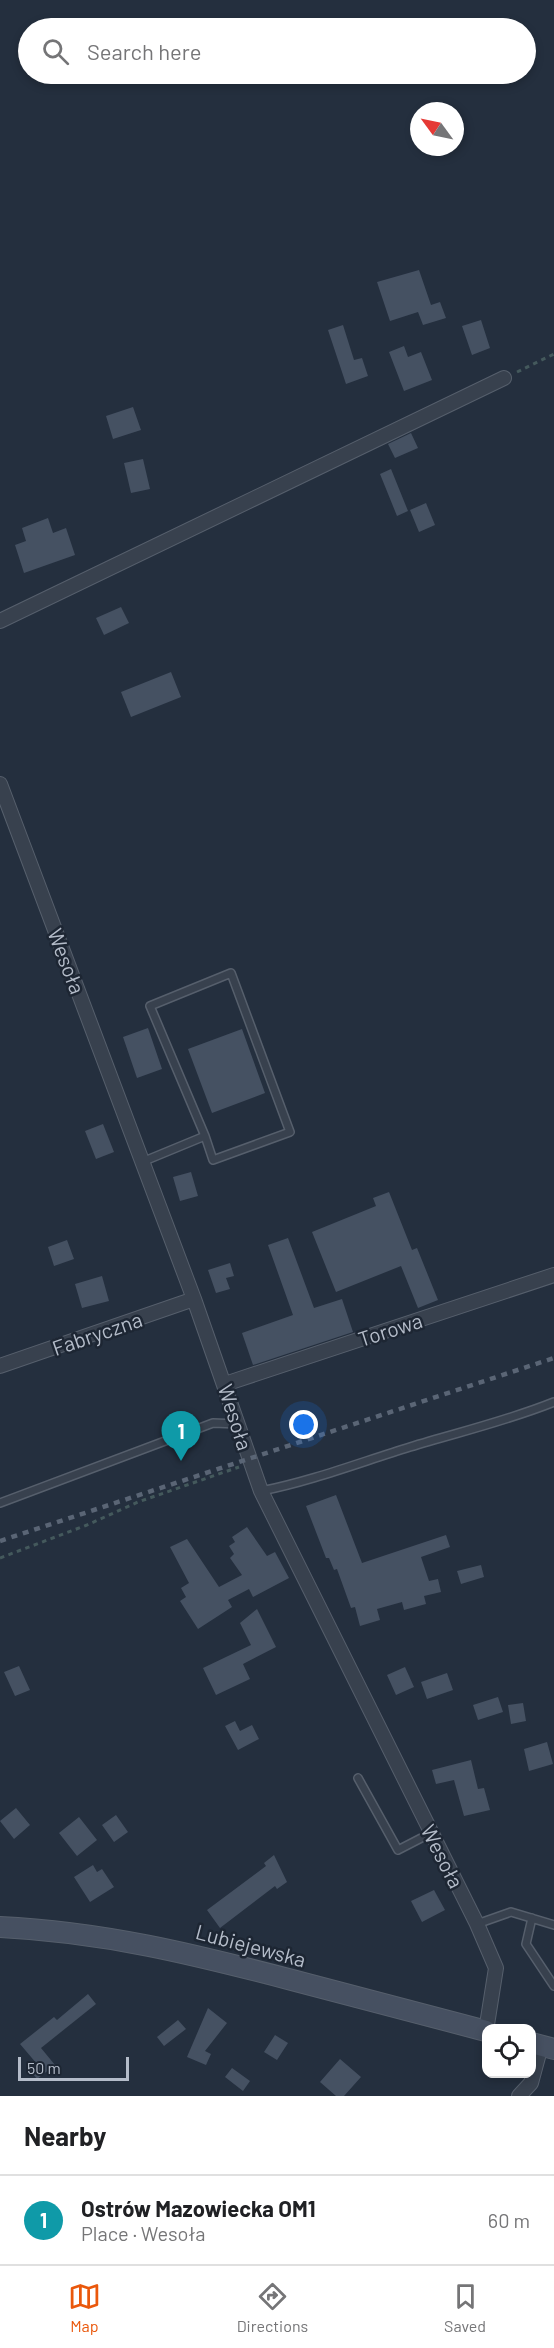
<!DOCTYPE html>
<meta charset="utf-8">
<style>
:root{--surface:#fff;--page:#f6f6f6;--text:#202124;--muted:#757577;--line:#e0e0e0;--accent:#ea580c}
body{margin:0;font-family:Barlow,sans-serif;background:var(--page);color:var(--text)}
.controls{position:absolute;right:18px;bottom:18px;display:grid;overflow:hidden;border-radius:12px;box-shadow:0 3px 9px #0003}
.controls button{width:54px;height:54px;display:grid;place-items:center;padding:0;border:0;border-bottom:2px solid var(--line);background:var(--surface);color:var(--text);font:30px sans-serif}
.compass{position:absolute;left:410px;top:102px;width:54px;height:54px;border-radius:50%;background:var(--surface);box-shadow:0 3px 9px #0003;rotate:303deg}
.scale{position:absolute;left:18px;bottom:15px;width:111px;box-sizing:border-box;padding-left:6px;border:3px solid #b4bcc9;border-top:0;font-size:16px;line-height:21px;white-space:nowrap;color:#b4bcc9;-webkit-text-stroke:4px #1d2633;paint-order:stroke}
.you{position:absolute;left:304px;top:1425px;width:21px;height:21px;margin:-15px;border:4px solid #fff;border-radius:50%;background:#1a73e8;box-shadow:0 0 0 9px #1a73e833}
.badge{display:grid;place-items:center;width:39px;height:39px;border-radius:50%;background:var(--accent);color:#fff;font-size:20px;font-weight:700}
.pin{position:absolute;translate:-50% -50px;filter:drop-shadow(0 2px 3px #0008)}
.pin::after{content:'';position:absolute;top:32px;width:21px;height:18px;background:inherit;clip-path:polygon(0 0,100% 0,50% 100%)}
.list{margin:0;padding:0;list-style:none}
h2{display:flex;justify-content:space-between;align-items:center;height:78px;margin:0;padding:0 24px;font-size:26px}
h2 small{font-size:20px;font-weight:400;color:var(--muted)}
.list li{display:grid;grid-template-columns:39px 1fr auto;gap:18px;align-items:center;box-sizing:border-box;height:90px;padding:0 24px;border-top:2px solid var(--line)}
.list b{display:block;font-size:22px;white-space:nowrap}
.list p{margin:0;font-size:20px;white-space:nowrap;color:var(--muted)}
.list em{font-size:20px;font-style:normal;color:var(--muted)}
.icon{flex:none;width:33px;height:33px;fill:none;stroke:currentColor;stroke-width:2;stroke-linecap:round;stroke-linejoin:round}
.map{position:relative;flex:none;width:554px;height:2096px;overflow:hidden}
.search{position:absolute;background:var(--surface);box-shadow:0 3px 9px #0003;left:18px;right:18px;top:18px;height:66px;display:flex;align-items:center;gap:15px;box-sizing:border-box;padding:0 21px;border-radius:33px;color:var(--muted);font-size:22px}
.sheet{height:168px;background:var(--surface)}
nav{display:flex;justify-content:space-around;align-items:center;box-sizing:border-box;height:84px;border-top:2px solid var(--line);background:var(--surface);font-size:16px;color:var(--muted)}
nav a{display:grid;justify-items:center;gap:3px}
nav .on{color:var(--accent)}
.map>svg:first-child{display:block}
</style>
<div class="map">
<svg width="554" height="2096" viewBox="0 0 554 2096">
<rect width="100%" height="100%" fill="#242f3e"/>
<path fill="#455162" d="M419 270 431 305 440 302 446 318 423 325 418 312 390 321 377 282Z
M481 320 490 348 472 355 462 326Z
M343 325 354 360 362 358 368 376 346 384 328 330Z
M404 346 408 357 421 352 432 380 404 391 389 352Z
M133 407 141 430 113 439 106 416Z
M411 433 418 448 395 458 388 444Z
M143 459 150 489 131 493 124 463Z
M391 469 408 511 397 516 380 474Z
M426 503 435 525 419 532 410 510Z
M48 518 53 533 66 528 75 555 24 573 15 545 26 541 22 528Z
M121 607 129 623 104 635 96 618Z
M171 672 181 697 131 717 121 692Z
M148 1028 162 1069 137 1078 123 1037Z
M242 1029 265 1093 212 1113 188 1049Z
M103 1124 114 1152 96 1159 85 1131Z
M191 1172 198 1196 180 1201 173 1177Z
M389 1192 412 1250 417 1248 438 1300 418 1308 401 1266 336 1292 312 1232 376 1206 373 1198Z
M288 1238 314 1308 342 1299 353 1332 253 1365 242 1333 293 1315 268 1245Z
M67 1240 74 1259 54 1266 48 1247Z
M230 1263 234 1276 226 1278 230 1289 216 1293 208 1270Z
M102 1276 109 1301 82 1308 75 1284Z
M336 1495 362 1563 446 1535 450 1547 421 1557 429 1581 438 1579 441 1592 424 1596 426 1604 404 1610 402 1602 377 1609 380 1620 360 1626 355 1607 351 1608 337 1569 334 1570 329 1558H326L306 1506Z
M247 1527 267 1556 275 1552 289 1578 253 1597 249 1589 228 1600 232 1607 198 1629 180 1601 186 1597 181 1588 189 1583 170 1547 187 1539 219 1587 242 1575 230 1558 234 1554 229 1546 235 1542 232 1537Z
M481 1565 484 1577 461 1584 457 1571Z
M257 1609 276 1647 243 1664 250 1679 216 1695 203 1668 251 1645 240 1623Z
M19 1666 30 1690 15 1696 4 1672Z
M405 1667 414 1687 396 1695 387 1675Z
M447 1673 453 1690 427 1699 421 1682Z
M498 1697 503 1712 478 1720 473 1705Z
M523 1703 526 1721 511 1724 508 1705Z
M235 1721 240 1731 252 1725 259 1739 238 1750 225 1726Z
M547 1742 553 1764 529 1771 524 1749Z
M471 1760 478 1789 484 1788 490 1810 464 1816 454 1780 436 1784 432 1770Z
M16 1808 30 1825 14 1839 0 1821Z
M116 1815 128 1832 114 1842 102 1825Z
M79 1817 97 1840 77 1856 59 1833Z
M274 1855 287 1882 277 1889 275 1886 220 1928 207 1910 266 1866 264 1863Z
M93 1865 97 1872 102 1869 114 1887 90 1902 74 1877Z
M434 1890 445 1910 422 1922 411 1901Z
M88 1994 96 2004 41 2048 55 2065 37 2079 30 2070 37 2064 20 2044 54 2017 57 2020Z
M208 2008 227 2023 205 2051 211 2054 206 2065 187 2057Z
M178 2020 186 2029 164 2046 157 2037Z
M275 2035 288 2043 277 2060 264 2052Z
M340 2059 361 2077 344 2096H336L320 2082Z
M232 2068 250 2081 243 2091 225 2077Z"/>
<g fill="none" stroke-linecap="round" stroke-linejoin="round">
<g stroke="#565f6c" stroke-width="10">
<path id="service" d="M142 1162 205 1136 213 1160 290 1132 231 973 150 1006 205 1136
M261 1491C312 1481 361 1462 410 1447 459 1432 507 1421 554 1402
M0 1503 213 1423 238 1424
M358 1778 398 1850 431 1833
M532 1918 526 1944 554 1986
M477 1924 511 1912 554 1925"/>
</g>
<g stroke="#565f6c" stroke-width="16">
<path id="minor" d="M0 621 504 378
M0 784 194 1299 261 1491 477 1924 496 1968 486 2031
M0 1366 194 1299
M225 1384 554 1275
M519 2096 531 2083 541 2046"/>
</g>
<g stroke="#565f6c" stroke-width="22">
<path id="secondary" d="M0 1927C103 1932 193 1954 292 1980 357 1997 422 2014 486 2031
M532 2043 554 2049"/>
</g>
<path stroke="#44595c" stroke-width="3" stroke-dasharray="4.5 4.5" stroke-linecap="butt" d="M517 372 554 354
M0 1558 87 1525 138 1502 239 1467"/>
<use href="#service" stroke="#38414e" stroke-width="7"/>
<use href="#minor" stroke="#38414e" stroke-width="14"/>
<use href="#secondary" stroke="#465061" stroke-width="20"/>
<path stroke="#5a6575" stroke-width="4.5" stroke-dasharray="6 6" stroke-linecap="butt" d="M0 1541 554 1358"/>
</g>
<g text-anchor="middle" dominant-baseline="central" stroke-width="5" stroke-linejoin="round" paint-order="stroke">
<g font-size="21" fill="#b4bcc9" stroke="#1d2633">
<text transform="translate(67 961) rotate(69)">Wesoła</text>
<text transform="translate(390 1329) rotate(-18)">Torowa</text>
<text transform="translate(97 1333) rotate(-19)">Fabryczna</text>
<text transform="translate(236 1417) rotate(72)">Wesoła</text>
<text transform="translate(443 1856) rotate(63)">Wesoła</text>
<text transform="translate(251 1945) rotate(15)">Lubiejewska</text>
</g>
</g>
</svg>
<div class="controls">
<button><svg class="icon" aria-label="locate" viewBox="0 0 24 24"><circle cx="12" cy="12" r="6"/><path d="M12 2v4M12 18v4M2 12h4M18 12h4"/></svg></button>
</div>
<svg class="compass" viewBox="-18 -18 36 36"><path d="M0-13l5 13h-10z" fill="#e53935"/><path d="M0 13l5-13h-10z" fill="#757577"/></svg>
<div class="scale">50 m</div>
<div class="you"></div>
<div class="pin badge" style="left:181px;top:1461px;background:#0f9aa8">1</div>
<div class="search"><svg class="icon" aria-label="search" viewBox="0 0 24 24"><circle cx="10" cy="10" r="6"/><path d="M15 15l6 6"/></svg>Search here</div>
</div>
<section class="sheet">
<h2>Nearby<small></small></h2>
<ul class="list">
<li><span class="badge" style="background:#0f9aa8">1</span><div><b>Ostrów Mazowiecka OM1</b><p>Place · Wesoła</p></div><em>60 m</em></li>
</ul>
</section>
<nav>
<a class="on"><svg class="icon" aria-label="map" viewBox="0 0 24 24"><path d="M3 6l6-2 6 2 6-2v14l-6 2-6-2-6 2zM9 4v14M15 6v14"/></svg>Map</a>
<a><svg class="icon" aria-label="directions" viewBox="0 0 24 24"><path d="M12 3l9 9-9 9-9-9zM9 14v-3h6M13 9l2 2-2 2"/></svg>Directions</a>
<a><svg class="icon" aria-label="saved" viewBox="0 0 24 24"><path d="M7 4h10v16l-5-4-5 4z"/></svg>Saved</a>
</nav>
